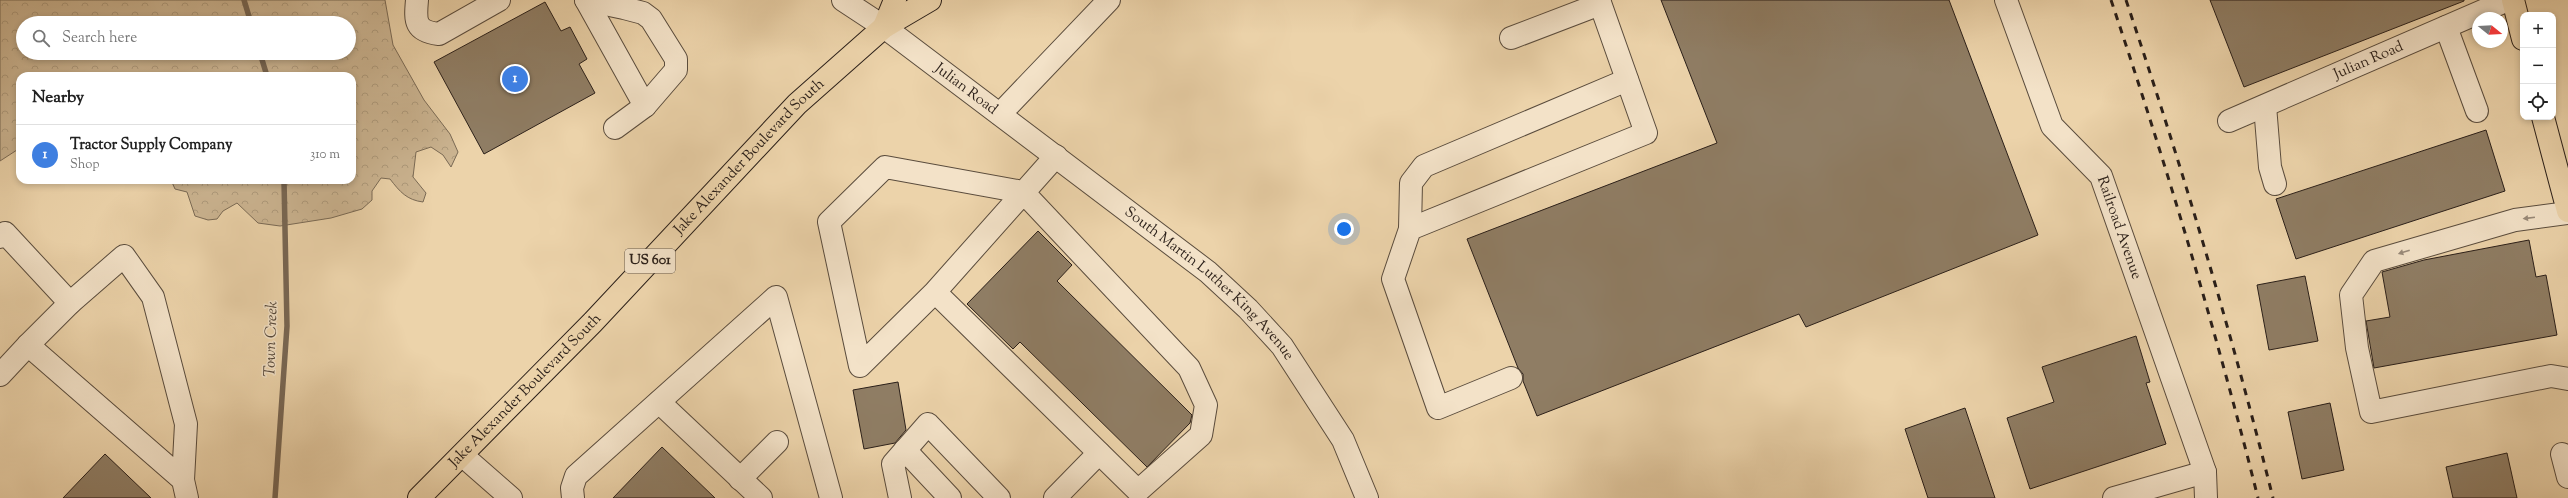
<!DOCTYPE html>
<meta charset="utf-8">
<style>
:root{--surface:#fff;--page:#f6f6f6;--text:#222;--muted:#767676;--line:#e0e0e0;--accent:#2563eb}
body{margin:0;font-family:"Sorts Mill Goudy",serif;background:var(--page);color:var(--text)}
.controls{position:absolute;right:12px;top:12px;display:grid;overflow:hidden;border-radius:8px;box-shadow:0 2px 6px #0003}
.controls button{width:36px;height:36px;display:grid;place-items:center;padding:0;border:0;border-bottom:1px solid var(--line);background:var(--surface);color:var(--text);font:20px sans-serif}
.compass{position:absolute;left:2472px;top:12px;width:36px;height:36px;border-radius:50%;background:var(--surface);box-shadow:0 2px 6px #0003;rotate:108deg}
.you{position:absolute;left:1344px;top:229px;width:14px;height:14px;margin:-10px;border:3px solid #fff;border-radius:50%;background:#1a73e8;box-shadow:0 0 0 6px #1a73e833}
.badge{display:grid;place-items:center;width:26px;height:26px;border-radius:50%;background:var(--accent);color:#fff;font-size:13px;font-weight:700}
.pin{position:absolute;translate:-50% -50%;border:2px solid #fff;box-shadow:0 1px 4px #0006}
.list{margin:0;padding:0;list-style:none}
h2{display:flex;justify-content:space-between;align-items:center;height:52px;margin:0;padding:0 16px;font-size:17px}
h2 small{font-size:13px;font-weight:400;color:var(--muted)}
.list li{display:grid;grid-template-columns:26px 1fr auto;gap:12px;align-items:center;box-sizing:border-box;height:60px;padding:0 16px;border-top:1px solid var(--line)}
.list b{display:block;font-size:15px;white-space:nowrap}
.list p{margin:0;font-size:13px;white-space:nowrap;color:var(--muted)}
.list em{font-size:13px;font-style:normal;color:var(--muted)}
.icon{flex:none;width:22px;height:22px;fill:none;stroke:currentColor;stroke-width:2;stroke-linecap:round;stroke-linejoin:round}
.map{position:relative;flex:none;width:2568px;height:498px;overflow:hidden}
.search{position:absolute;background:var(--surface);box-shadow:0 2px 6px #0003;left:16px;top:16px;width:340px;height:44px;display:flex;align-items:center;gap:10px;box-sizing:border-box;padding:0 14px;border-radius:22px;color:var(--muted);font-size:15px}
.panel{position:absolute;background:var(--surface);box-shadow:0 2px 6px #0003;left:16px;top:72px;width:340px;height:112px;border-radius:12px}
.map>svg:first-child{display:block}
</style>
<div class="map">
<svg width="2568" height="498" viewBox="0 0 2568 498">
<defs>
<pattern id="forest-crowns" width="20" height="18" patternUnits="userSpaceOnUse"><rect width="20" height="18" fill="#cbb491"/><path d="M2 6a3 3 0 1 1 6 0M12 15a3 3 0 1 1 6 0" fill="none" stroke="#ae9a7c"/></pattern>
</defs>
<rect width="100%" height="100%" fill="#ecd3aa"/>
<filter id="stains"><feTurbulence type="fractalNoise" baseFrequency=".005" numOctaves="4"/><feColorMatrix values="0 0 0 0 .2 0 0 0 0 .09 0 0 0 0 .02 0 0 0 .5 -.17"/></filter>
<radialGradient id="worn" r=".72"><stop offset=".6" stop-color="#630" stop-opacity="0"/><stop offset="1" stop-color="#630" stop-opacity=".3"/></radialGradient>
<path fill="url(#forest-crowns)" stroke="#7a6a55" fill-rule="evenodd" d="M0 0H385L393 45 424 100 450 134 458 152 451 167 443 155 431 147 416 152 413 177 426 193 423 202C407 200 400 192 390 179L381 178 372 191V200L362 209 331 218 280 226 258 223 237 203 223 211 217 219 208 220 195 216 187 192 175 189 171 180H352V76H20V148L0 161ZM23 23H349V53H23Z"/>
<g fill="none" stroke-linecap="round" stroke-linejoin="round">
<path stroke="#776653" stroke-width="5.5" d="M244 0 251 23
M260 53 267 76
M275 498 287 326 284 180"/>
</g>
<path fill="#8f7d64" stroke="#2a1f19" d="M1661 0H1949L2038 235 1806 327 1799 314 1537 416 1523 381V374L1518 368 1467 239 1717 143Z
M2210 0H2464V1L2244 87Z
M545 2 561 31 570 27 587 59 579 64 595 93 484 154 434 62Z
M2486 130 2505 191 2296 259 2276 199Z
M1038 231 1072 265 1057 281 1192 415 1190 423 1147 467 1020 342 1013 349 967 304Z
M2529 240 2536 277 2546 275 2557 335 2374 368 2366 321 2390 317 2382 272 2424 260Z
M2305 276 2318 341 2269 350 2257 285Z
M2136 336 2150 382 2146 383 2166 444 2030 489 2007 418 2054 402 2042 367Z
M898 382 906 430 895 443 864 449 853 390Z
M2330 403 2344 470 2302 479 2288 412Z
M1965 408 1995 498H1928L1905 429Z
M662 447 715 498H613Z
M2507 453 2517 498H2453L2446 467Z
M105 454 151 498H63Z"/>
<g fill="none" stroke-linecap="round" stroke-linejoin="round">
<g stroke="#5a4c3d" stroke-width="24">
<g id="minor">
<path d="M417 0C415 22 415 31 439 34L499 0"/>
<path d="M586 0 624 8 643 13 651 19 676 59V70L645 106 615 128"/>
<path d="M586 0 645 106"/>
<path id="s1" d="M843 0 884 27 1208 272 1248 309 1282 346 1343 440 1367 498"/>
<path id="s2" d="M2006 0 2052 126 2101 176 2205 472 2206 498"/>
<path d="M2446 27 2477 111"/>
<path d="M1511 38 1600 4"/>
<path d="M2265 106 2270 167 2275 184"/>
<path d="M1000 114 1109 0"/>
<path id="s3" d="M2229 121 2508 0"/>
<path d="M2568 213 2515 220 2374 261 2351 295 2357 348 2371 412 2551 376 2568 379"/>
<path d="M1410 229 1411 183 1424 166 1627 80"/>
<path d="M0 237 5 233 70 303"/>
<path d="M935 292 860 366 829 222 885 167 1023 192 1189 368 1206 405 1201 435 1138 491 935 292 1056 156"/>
<path d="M0 375 28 345"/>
<path d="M1511 378 1438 408 1393 279 1410 229 1646 133 1599 0"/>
<path d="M659 402 761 498"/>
<path d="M905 450 950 498"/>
<path d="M2562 454 2568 477"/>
<path d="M463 456 511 498"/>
<path d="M740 479 777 442"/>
<path d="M183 480 28 345 70 303 124 256 153 297 186 424 183 480 187 498"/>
<path d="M573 498 572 488 576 476 776 297 831 498"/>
<path d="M900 498 893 464 928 424 999 498"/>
<path d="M1055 498 1099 453"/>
<path d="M2114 498 2205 472"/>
</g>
</g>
<g stroke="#2a1f19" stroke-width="24">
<path id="major" d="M2513 0 2523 39
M2543 117 2568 211"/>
</g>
<g stroke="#2a1f19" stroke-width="24">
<g id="highway">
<path d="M884 27 895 0"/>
<path id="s4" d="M419 498 593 322 797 104 884 27 930 0"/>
</g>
</g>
<use href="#minor" stroke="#f3e2c8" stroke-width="22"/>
<use href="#major" stroke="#ecd3aa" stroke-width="22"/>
<use href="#highway" stroke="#ecd3aa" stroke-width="22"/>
<path stroke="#2a1f19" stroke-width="3" stroke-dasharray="7 7" stroke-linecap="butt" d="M2111 0C2166 164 2216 330 2258 498
M2126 0C2181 164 2231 330 2273 498"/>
</g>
<defs><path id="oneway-solid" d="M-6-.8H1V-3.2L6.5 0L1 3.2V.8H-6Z"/></defs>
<g fill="#998a79">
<use href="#oneway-solid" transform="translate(2529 218) rotate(173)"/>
<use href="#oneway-solid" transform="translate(2404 252) rotate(163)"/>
</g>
<g text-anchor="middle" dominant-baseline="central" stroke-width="3" stroke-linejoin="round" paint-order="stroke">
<rect fill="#f3e2c8" stroke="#665a4e" stroke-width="1" x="625" y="249" width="50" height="24" rx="3"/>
<g font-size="14" font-weight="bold" fill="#2a1f19">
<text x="650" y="261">US 601</text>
</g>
<g font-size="15" fill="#2a1f19" stroke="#f3e2c8">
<text stroke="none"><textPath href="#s3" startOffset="152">Julian Road</textPath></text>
<text stroke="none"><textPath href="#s1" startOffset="152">Julian Road</textPath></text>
<text stroke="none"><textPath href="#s4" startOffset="475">Jake Alexander Boulevard South</textPath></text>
<text stroke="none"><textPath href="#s2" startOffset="259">Railroad Avenue</textPath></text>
<text stroke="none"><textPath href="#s1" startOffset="464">South Martin Luther King Avenue</textPath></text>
<text stroke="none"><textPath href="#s4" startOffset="151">Jake Alexander Boulevard South</textPath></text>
</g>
<g font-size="16" font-style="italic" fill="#57493b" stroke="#f3e2c8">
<text transform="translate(272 339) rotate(-88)">Town Creek</text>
</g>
</g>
<rect width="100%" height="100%" filter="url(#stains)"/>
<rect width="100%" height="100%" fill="url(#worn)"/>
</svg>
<div class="controls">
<button>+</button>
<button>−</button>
<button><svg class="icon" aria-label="locate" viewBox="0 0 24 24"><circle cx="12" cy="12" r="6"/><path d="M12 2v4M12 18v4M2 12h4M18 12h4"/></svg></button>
</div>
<svg class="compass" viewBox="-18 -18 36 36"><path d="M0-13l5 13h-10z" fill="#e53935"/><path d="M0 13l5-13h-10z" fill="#767676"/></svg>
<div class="you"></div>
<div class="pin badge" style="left:515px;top:79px;background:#3f7fe0">1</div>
<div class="search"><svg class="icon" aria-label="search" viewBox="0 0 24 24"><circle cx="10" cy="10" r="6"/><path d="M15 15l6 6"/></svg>Search here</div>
<section class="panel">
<h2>Nearby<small></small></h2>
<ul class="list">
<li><span class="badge" style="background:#3f7fe0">1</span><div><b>Tractor Supply Company</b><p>Shop</p></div><em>310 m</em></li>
</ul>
</section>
</div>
